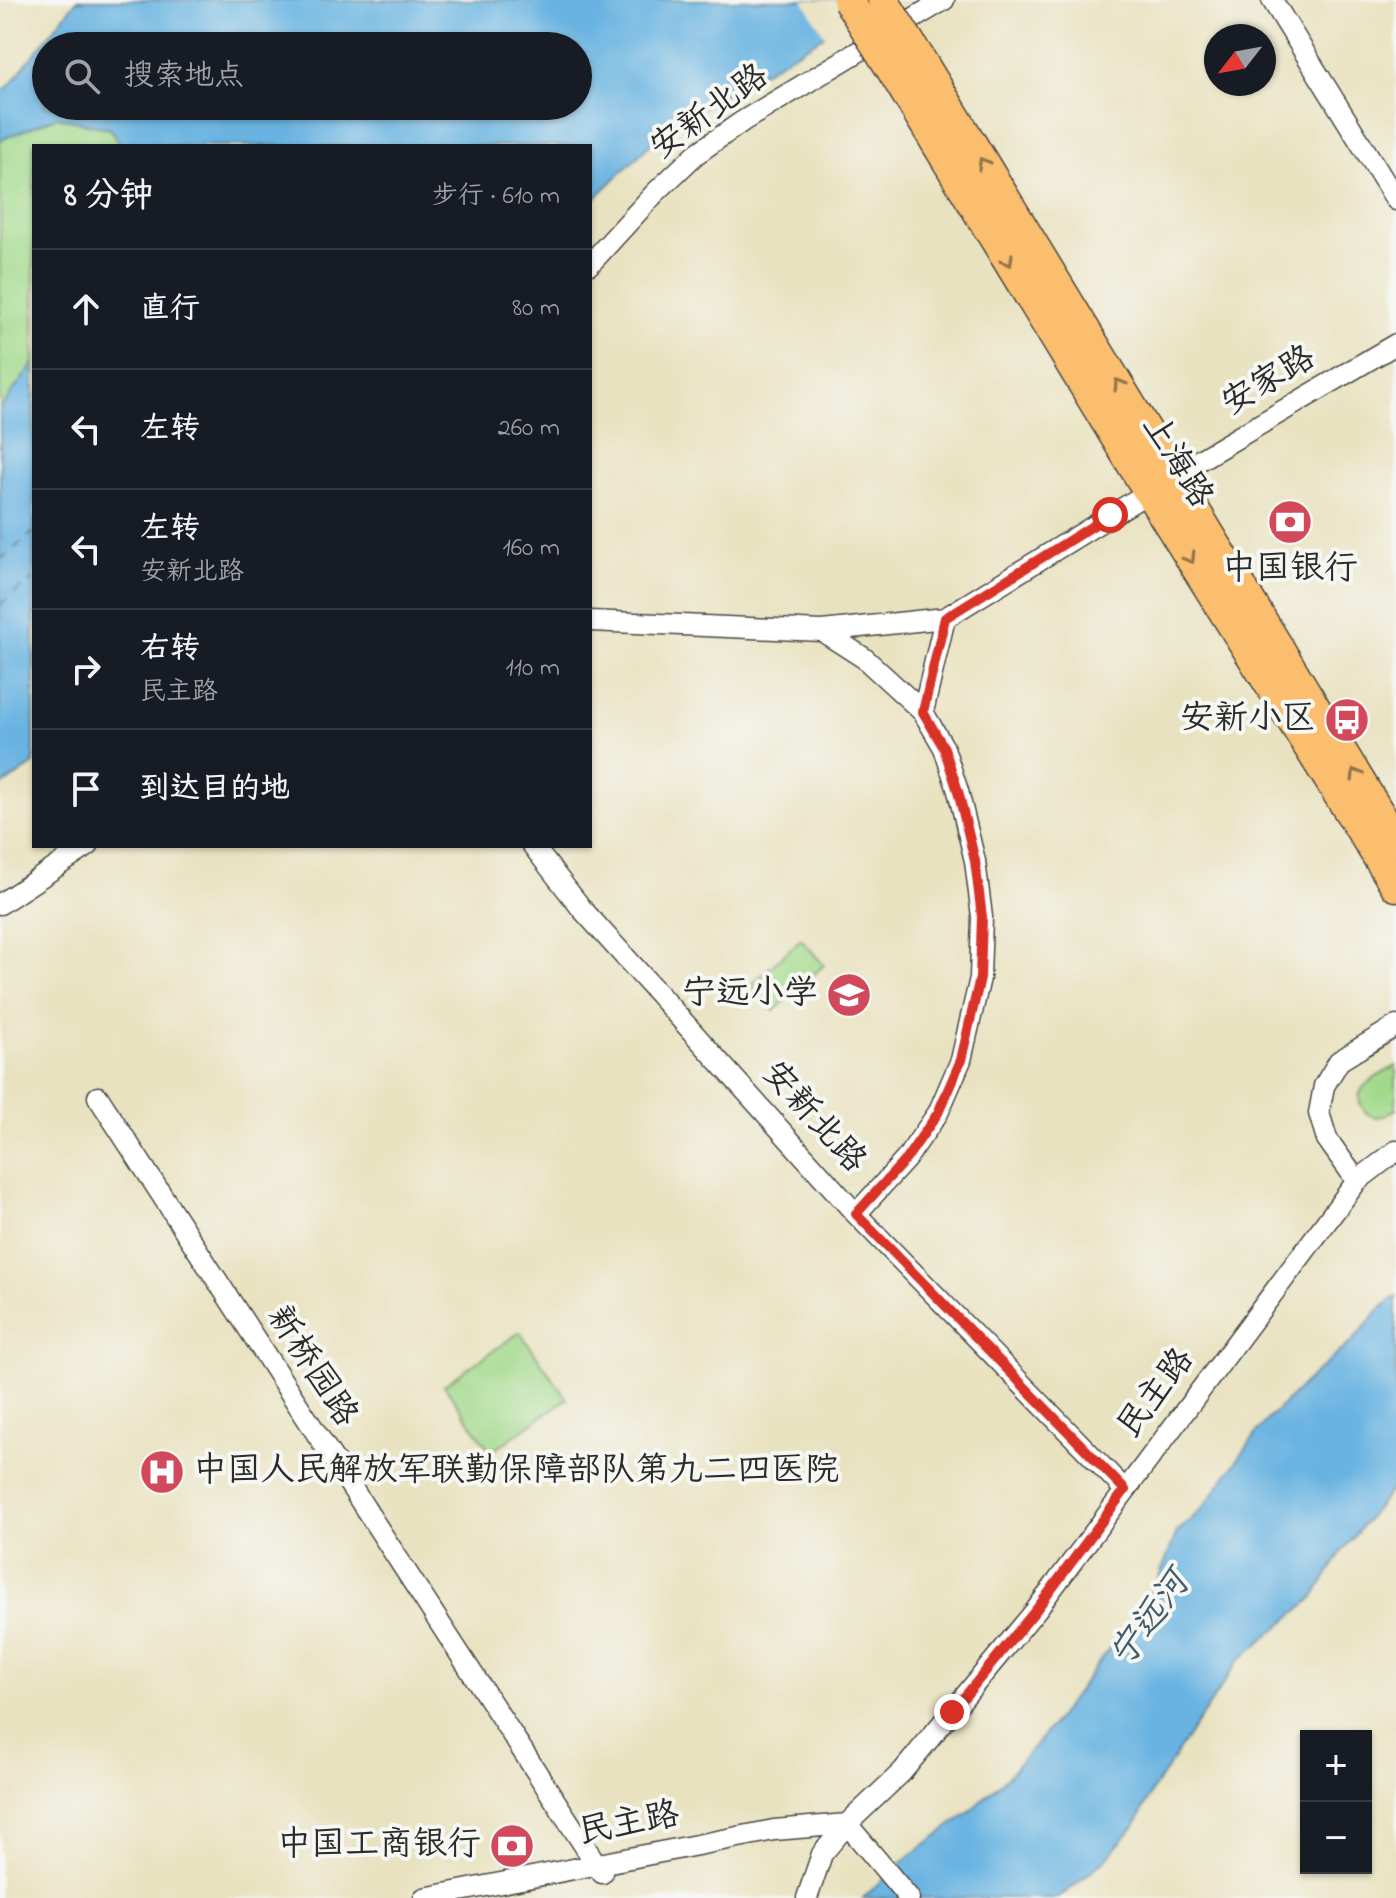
<!DOCTYPE html>
<html lang="zh">
<meta charset="utf-8">
<style>
:root{--surface:#171b24;--page:#242831;--text:#f1f3f6;--muted:#9ea1a6;--line:#363941}
body{margin:0;font-family:"Indie Flower","LXGW WenKai TC",sans-serif;background:var(--page);color:var(--text)}
.controls{position:absolute;right:24px;bottom:24px;display:grid;overflow:hidden;border-radius:0px;box-shadow:0 2px 6px #0004}
.controls button{width:72px;height:72px;display:grid;place-items:center;padding:0;border:0;border-bottom:2px solid var(--line);background:var(--surface);color:var(--text);font:40px sans-serif}
.compass{position:absolute;left:1204px;top:24px;width:72px;height:72px;border-radius:50%;background:var(--surface);box-shadow:0 2px 6px #0004;rotate:239deg}
.stop{position:absolute;width:24px;height:24px;margin:-18px;border:6px solid #d93025;border-radius:50%;background:#fff}
.stop.end{background:#d93025;border-color:#fff;box-shadow:0 2px 8px #0008}
.list{margin:0;padding:0;list-style:none}
h2{display:flex;justify-content:space-between;align-items:center;height:104px;margin:0;padding:0 32px;font-size:34px}
h2 small{font-size:26px;font-weight:400;color:var(--muted)}
.list li{display:grid;grid-template-columns:52px 1fr auto;gap:24px;align-items:center;box-sizing:border-box;height:120px;padding:0 32px;border-top:2px solid var(--line)}
.list b{display:block;font-size:30px;white-space:nowrap}
.list p{margin:0;font-size:26px;white-space:nowrap;color:var(--muted)}
.list em{font-size:26px;font-style:normal;color:var(--muted)}
.icon{flex:none;width:44px;height:44px;fill:none;stroke:currentColor;stroke-width:2;stroke-linecap:round;stroke-linejoin:round}
.map{position:relative;flex:none;width:1396px;height:1898px;overflow:hidden}
.search{position:absolute;background:var(--surface);box-shadow:0 2px 6px #0004;left:32px;top:32px;width:560px;height:88px;display:flex;align-items:center;gap:20px;box-sizing:border-box;padding:0 28px;border-radius:44px;color:var(--muted);font-size:30px}
.panel{position:absolute;background:var(--surface);box-shadow:0 2px 6px #0004;left:32px;top:144px;width:560px;height:704px;border-radius:0px}
.map>svg:first-child{display:block}
</style>
<div class="map">
<svg width="1396" height="1898" viewBox="0 0 1396 1898">
<rect width="100%" height="100%" fill="#f6f6f2"/>
<filter id="ink" filterUnits="userSpaceOnUse"><feTurbulence type="fractalNoise" baseFrequency=".0125" numOctaves="2"/><feDisplacementMap in="SourceGraphic" scale="16" xChannelSelector="R" yChannelSelector="G"/><feConvolveMatrix kernelMatrix="1 2 1 2 8 2 1 2 1" color-interpolation-filters="sRGB"/></filter>
<filter id="wash" filterUnits="userSpaceOnUse"><feTurbulence type="fractalNoise" baseFrequency=".006" numOctaves="4" result="noise"/><feDisplacementMap in="SourceGraphic" scale="32" xChannelSelector="R" yChannelSelector="G"/><feGaussianBlur stdDeviation="1.8" result="paint"/><feColorMatrix in="noise" values="0 0 0 0 0 0 0 0 0 0 0 0 0 0 0 0 0 1.4 0 .05"/><feComposite in="paint" operator="in"/></filter>
<g filter="url(#wash)">
<rect width="100%" height="100%" fill="#e9e2c0"/>
<path fill="#a1d98a" stroke="#66825a" stroke-width="2" d="M56 117 112 129 121 146H34V363L0 409V140Z
M801 939 824 965 774 1011 751 985Z
M1396 1066V1109C1390 1112 1385 1117 1378 1117 1364 1117 1354 1100 1363 1088 1370 1079 1386 1072 1396 1066Z
M520 1332 567 1399 491 1452 444 1385Z"/>
<path fill="#68b3e1" stroke="#4a6f86" stroke-width="2" fill-rule="evenodd" d="M77 0H885L666 129 590 203V146H121L111 129 56 117 0 140V91L7 88ZM46 46H578V106H46Z
M34 363V764L0 787V409Z
M1396 1296V1483L1341 1553 1313 1598 1239 1660 1152 1791 1136 1824 1106 1859 1059 1898H863L907 1858 968 1813 1009 1775 1054 1723 1156 1585 1177 1532 1203 1508 1264 1423 1313 1375 1353 1341 1377 1312Z"/>
<path fill="#e9e2c0" d="M803 0H889L875 11 827 39Z"/>
<g fill="none" stroke-linecap="round" stroke-linejoin="round">
<path stroke="#405b6b" stroke-width="2" stroke-dasharray="10 8" stroke-linecap="butt" d="M0 560 34 532
M0 605 34 578"/>
</g>
</g>
<g filter="url(#ink)">
<g fill="none" stroke-linecap="round" stroke-linejoin="round">
<g stroke="#484641" stroke-width="23">
<path id="minor" d="M1272 0 1396 200
M590 264 655 193 696 154 743 121 944 0
M1174 475 1396 344
M590 621 822 631 945 618 1149 492
M822 631 864 658 923 712
M533 846 582 909 856 1214 1125 1490
M0 904 88 846
M98 1097 602 1873
M1357 1181 1327 1139 1319 1113 1324 1086 1339 1061 1396 1026
M856 1214 906 1159 938 1113 961 1060 980 978 982 917 975 861 958 791 944 748 923 712 945 618
M847 1824 909 1898
M424 1898 774 1830 847 1824
M807 1898 822 1854 847 1824 902 1772 1036 1610 1357 1181 1396 1151"/>
</g>
<g stroke="#484641" stroke-width="33">
<path id="highway" d="M920 59 1396 841
M895 75 1149 492 1396 886"/>
</g>
<use href="#minor" stroke="#fff" stroke-width="20"/>
<use href="#highway" stroke="#fabe6e" stroke-width="30"/>
<g stroke="#484641" stroke-width="33" stroke-linecap="butt">
<path id="highway-bridge" d="M848 0 895 75
M883 0 920 59"/>
</g>
<use href="#highway-bridge" stroke="#fabe6e" stroke-width="30"/>
</g>
<defs><path id="oneway-chevron" d="M-2-3.5L2.5 0L-2 3.5" fill="none" stroke-width="1.6" stroke-linecap="round" stroke-linejoin="round" transform="scale(2)"/></defs>
<g stroke="#92744c">
<use href="#oneway-chevron" transform="translate(983 163) rotate(-121)"/>
<use href="#oneway-chevron" transform="translate(1008 261) rotate(59)"/>
<use href="#oneway-chevron" transform="translate(1119 384) rotate(-121)"/>
<use href="#oneway-chevron" transform="translate(1190 558) rotate(58)"/>
<use href="#oneway-chevron" transform="translate(1356 774) rotate(-121)"/>
</g>
</g>
<g fill="none" stroke-linecap="round" stroke-linejoin="round" filter="url(#ink)">
<path stroke="#d93025" stroke-width="10" d="M952 1712 1036 1610 1125 1490 856 1214 906 1159 938 1113 961 1060 980 978 982 917 975 861 958 791 944 748 923 712 945 618 1110 515"/>
</g>
<defs>
<g id="bank-disc" transform="scale(2.3)"><circle r="9.5" fill="#d1495b" stroke="#f6f6f2"/><path d="M-6-4H6V4H-6ZM0-2.3a2.3 2.3 0 1 0 0 4.6a2.3 2.3 0 1 0 0-4.6Z" fill="#fff"/></g>
<g id="bus-disc" transform="scale(2.3)"><circle r="9.5" fill="#d1495b" stroke="#f6f6f2"/><path d="M-5-6H5V4H4V6H2V4H-2V6H-4V4H-5ZM-3.5-4V0h7V-4ZM-3.5 1.2v1.5H-2V1.2ZM2 1.2v1.5H3.5V1.2Z" fill="#fff"/></g>
<g id="school-disc" transform="scale(2.3)"><circle r="9.5" fill="#d1495b" stroke="#f6f6f2"/><path d="M0-5L7-2L0 1L-7-2ZM-4 1L0 2.5L4 1V4Q0 6-4 4Z" fill="#fff"/></g>
<g id="hospital-disc" transform="scale(2.3)"><circle r="9.5" fill="#d1495b" stroke="#f6f6f2"/><path d="M-5-5h3v3.5h4V-5h3V5h-3V1.5h-4V5h-3Z" fill="#fff"/></g>
</defs>
<g fill-rule="evenodd">
<use href="#bank-disc" x="1290" y="522"/>
<use href="#bus-disc" x="1347" y="720"/>
<use href="#school-disc" x="849" y="995"/>
<use href="#hospital-disc" x="162" y="1472"/>
<use href="#bank-disc" x="512" y="1846"/>
</g>
<g text-anchor="middle" dominant-baseline="central" stroke-width="8" stroke-linejoin="round" paint-order="stroke">
<g font-size="34" fill="#2b2b2b" stroke="#f6f6f2">
<text transform="translate(710 113) rotate(-36)">安新北路</text>
<text transform="translate(1269 382) rotate(-31)">安家路</text>
<text transform="translate(1176 462) rotate(58)">上海路</text>
<text transform="translate(813 1118) rotate(48)">安新北路</text>
<text transform="translate(311 1367) rotate(57)">新桥园路</text>
<text transform="translate(1157 1394) rotate(-53)">民主路</text>
<text transform="translate(629 1825) rotate(-11)">民主路</text>
</g>
<g font-size="34" fill="#2b2b2b" stroke="#f6f6f2" text-anchor="end">
<text x="1290" y="570" text-anchor="middle">中国银行</text>
<text x="1316" y="720">安新小区</text>
<text x="818" y="995">宁远小学</text>
<text x="193" y="1472" text-anchor="start">中国人民解放军联勤保障部队第九二四医院</text>
<text x="481" y="1846">中国工商银行</text>
</g>
<g font-size="36" font-style="italic" fill="#405b6b" stroke="#f6f6f2">
<text transform="translate(1151 1620) rotate(-54)">宁远河</text>
</g>
</g>
</svg>
<div class="controls">
<button>+</button>
<button>−</button>
</div>
<svg class="compass" viewBox="-18 -18 36 36"><path d="M0-13l5 13h-10z" fill="#e53935"/><path d="M0 13l5-13h-10z" fill="#9ea1a6"/></svg>
<div class="stop" style="left:1110px;top:515px"></div>
<div class="stop end" style="left:952px;top:1712px"></div>
<div class="search"><svg class="icon" aria-label="search" viewBox="0 0 24 24"><circle cx="10" cy="10" r="6"/><path d="M15 15l6 6"/></svg>搜索地点</div>
<section class="panel">
<h2>8 分钟<small>步行 · 610 m</small></h2>
<ul class="list">
<li><svg class="icon" aria-label="ahead" viewBox="0 0 24 24"><path d="M12 20V5M6 11l6-6 6 6"/></svg><div><b>直行</b></div><em>80 m</em></li>
<li><svg class="icon" aria-label="left" viewBox="0 0 24 24"><path d="M17 20v-9H6M10 6l-5 5 5 5"/></svg><div><b>左转</b></div><em>260 m</em></li>
<li><svg class="icon" aria-label="left" viewBox="0 0 24 24"><path d="M17 20v-9H6M10 6l-5 5 5 5"/></svg><div><b>左转</b><p>安新北路</p></div><em>160 m</em></li>
<li><svg class="icon" aria-label="right" viewBox="0 0 24 24"><path d="M7 20v-9h11M14 6l5 5-5 5"/></svg><div><b>右转</b><p>民主路</p></div><em>110 m</em></li>
<li><svg class="icon" aria-label="arrive" viewBox="0 0 24 24"><path d="M6 21V4h12l-3 4 3 4H6"/></svg><div><b>到达目的地</b></div></li>
</ul>
</section>
</div>
